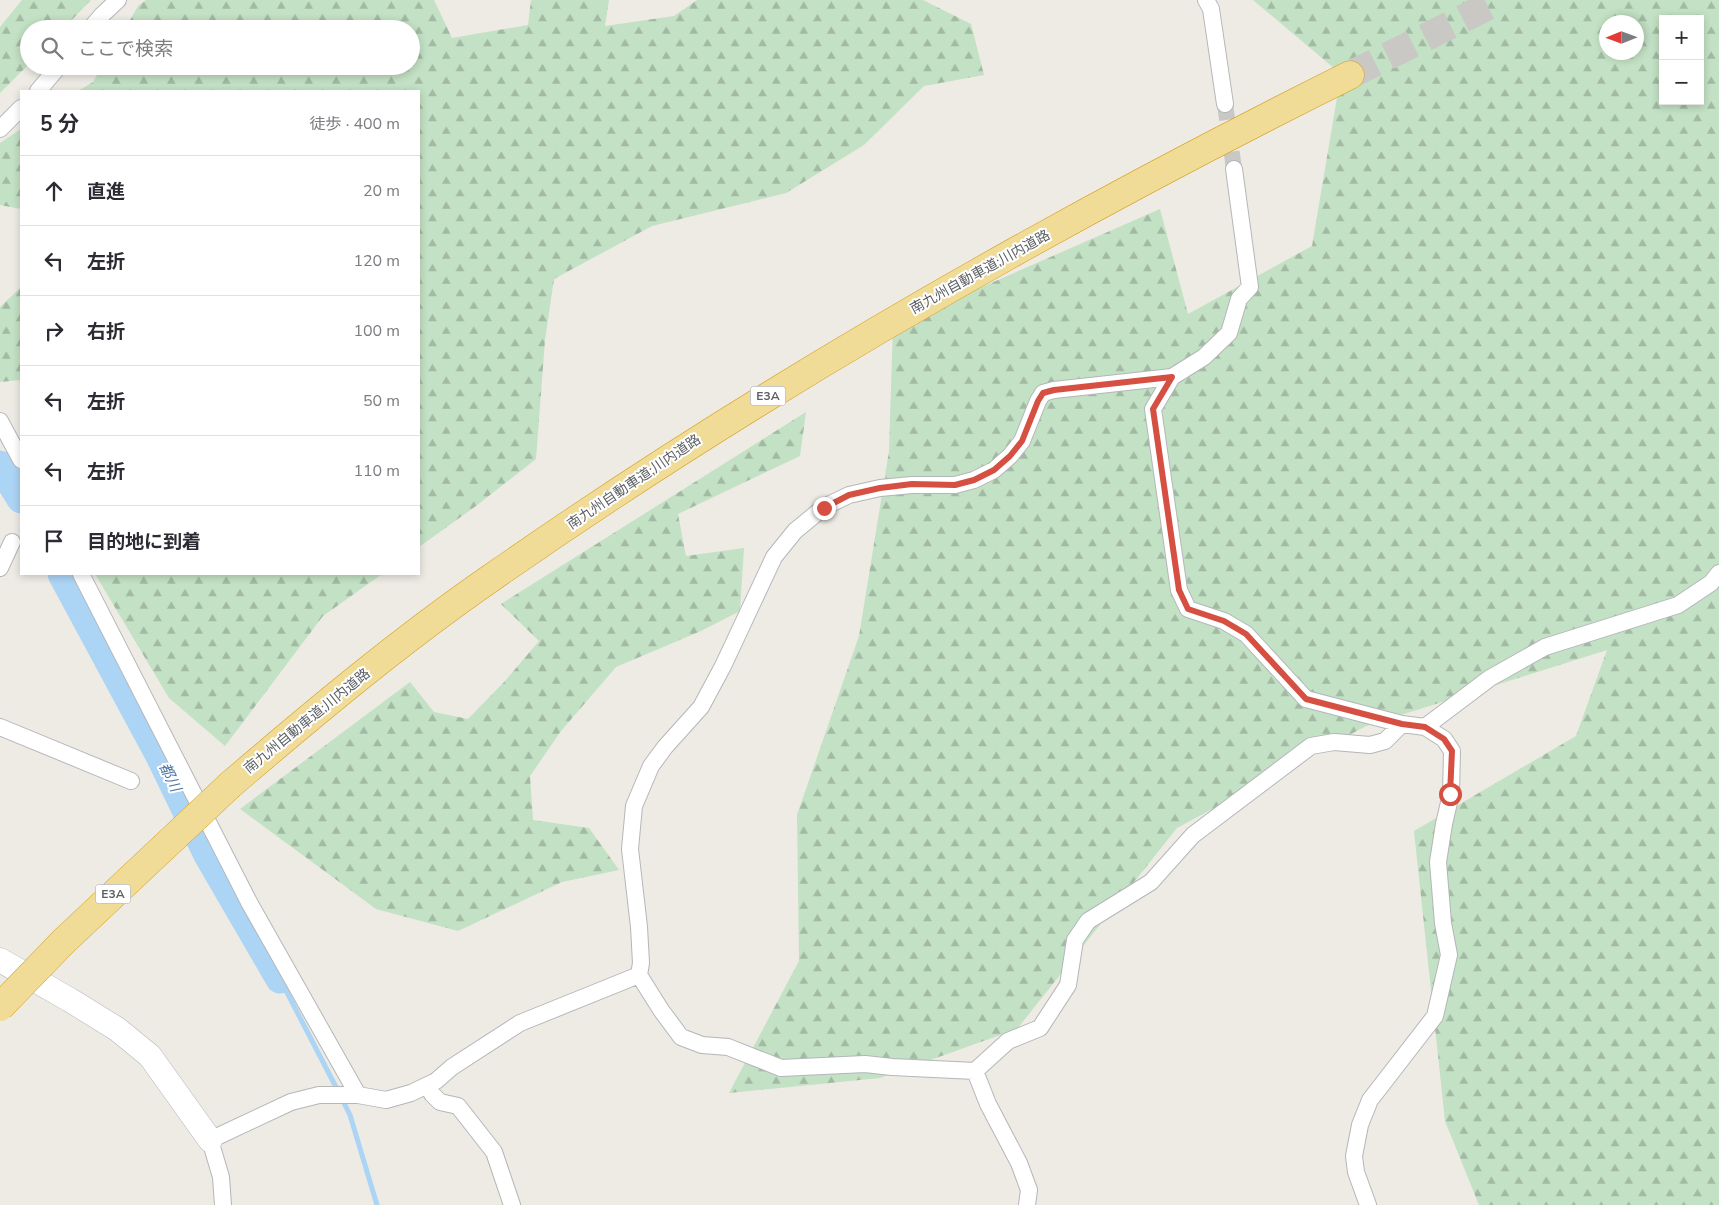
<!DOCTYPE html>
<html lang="ja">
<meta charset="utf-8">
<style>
:root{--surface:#fff;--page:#f7f7f7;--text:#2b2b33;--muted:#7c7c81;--line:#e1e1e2}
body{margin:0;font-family:"Nunito Sans","Noto Sans JP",sans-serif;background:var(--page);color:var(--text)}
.controls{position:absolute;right:15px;top:15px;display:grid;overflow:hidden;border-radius:0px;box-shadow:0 2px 8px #0003}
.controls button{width:45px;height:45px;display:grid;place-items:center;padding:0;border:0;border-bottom:1px solid var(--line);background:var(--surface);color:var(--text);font:25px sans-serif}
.compass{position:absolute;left:1599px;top:15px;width:45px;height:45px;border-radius:50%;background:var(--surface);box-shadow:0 2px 8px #0003;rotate:269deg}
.stop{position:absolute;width:15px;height:15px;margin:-11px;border:4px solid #d55042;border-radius:50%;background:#fff}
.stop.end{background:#d55042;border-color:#fff;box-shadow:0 1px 5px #0008}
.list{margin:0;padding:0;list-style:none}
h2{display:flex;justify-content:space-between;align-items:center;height:65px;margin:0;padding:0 20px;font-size:21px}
h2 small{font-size:16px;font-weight:400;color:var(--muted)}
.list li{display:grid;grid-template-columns:32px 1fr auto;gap:15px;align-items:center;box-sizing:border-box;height:70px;padding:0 20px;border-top:1px solid var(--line)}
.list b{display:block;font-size:19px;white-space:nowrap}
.list em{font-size:16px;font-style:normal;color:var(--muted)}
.icon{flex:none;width:28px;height:28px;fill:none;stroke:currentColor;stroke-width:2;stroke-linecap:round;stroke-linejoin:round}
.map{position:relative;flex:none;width:1719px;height:1205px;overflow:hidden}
.search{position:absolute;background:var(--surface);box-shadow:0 2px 8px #0003;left:20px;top:20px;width:400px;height:55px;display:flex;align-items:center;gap:12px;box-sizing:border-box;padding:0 18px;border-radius:28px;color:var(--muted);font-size:19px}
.panel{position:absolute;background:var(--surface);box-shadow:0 2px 8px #0003;left:20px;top:90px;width:400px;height:485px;border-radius:0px}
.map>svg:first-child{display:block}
</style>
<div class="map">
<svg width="1719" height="1205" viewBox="0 0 1719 1205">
<defs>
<pattern id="forest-firs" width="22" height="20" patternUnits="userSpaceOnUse" patternTransform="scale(1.25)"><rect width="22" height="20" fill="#c3e1c4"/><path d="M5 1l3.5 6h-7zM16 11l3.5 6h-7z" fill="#a2baa3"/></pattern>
</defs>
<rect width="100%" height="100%" fill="#edebe4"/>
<path fill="url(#forest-firs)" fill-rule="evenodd" d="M22 0H91L63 29H29V64L0 93V27Z
M146 0H434L452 38 528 25 531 0H609L605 26 674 16 697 0H923L971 24 984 75 924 86 864 145 786 193 652 226 554 279 545 340 536 459 476 506 419 547V91H78L93 82 102 66H411V29H125L138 6Z
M1253 0H1719V1205H1479L1445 1121 1414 831 1576 736 1607 650 1366 726 1177 828 1017 1029 880 1078 729 1093 799 961 797 815 859 636 889 451 893 326 1160 209 1188 314 1312 246 1341 74ZM1663 19H1700V101H1663ZM1606 22H1636V52H1606Z
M21 129V209L0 205V143Z
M21 287V380L0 382V307Z
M806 412 800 456 678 514 686 556 744 548 740 611 701 631 616 667 561 731 530 776 533 820 589 828 619 870 562 882 458 931 376 909 240 809 410 682 434 712 468 719 505 681 539 641 501 604Z
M95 574H382L323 616 225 746 169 698Z"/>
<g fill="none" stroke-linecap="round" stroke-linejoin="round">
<path stroke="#acd4f5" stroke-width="5" d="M280 979 338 1091
M342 1099 350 1115 377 1205"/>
<path stroke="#acd4f5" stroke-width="29" d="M0 465 21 499
M62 574 160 756 208 855 280 979"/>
<path stroke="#c9c8c4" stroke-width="16" stroke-dasharray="16 8" stroke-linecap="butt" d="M1225 104 1234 169"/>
<path stroke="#c9c8c4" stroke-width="28" stroke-dasharray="28 14" stroke-linecap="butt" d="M1350 75 1500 0"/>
<g stroke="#b4b6b9" stroke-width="18">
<path id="street" d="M1206 0 1211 9 1225 104
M90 29 102 15 118 0
M38 91 59 66
M0 129 21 108
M1234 169 1250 287 1239 299 1229 333 1204 357 1172 377 1054 390 1043 393 1038 401 1022 441 1010 456 994 470 974 480 955 485H912L880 488 849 495 824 507 795 531 774 557 723 666 701 707 665 747 651 766 634 806 630 849 639 927 641 963 639 975 661 1010 681 1037 702 1045 728 1047 781 1068 865 1064 892 1067 975 1071 1008 1041 1040 1028 1068 985 1075 940 1088 921 1151 882 1193 835 1311 746 1334 742 1370 745 1385 741 1402 724
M1172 377 1153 409 1179 590 1188 609 1224 621 1246 634 1306 699 1402 724 1425 727 1444 739 1452 751 1451 794 1444 824 1438 862 1443 923 1449 955 1435 1016 1370 1100 1360 1125 1354 1156 1356 1172 1368 1205
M0 421 21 460
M0 568 12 542
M81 574 250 904 358 1095
M0 727 131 781
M1425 727 1490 678 1545 647 1678 605 1711 583 1719 573
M975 1071 988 1104 1019 1163 1029 1190 1027 1205
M428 1085 432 1094 440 1102 458 1106 494 1152 512 1205
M223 1205 221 1177 210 1140 291 1102 319 1095H358L386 1100 411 1093 436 1081 452 1067 520 1023 639 975"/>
</g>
<g stroke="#b3b6ba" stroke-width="25">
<path id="secondary" d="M0 960 70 1000 117 1029 150 1056 210 1140"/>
</g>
<g stroke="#d69f1a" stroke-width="29">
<path id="highway" d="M230 785C314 713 400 641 491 578 764 387 1053 223 1350 75"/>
</g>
<use href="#street" stroke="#fff" stroke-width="16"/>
<use href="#secondary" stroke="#fff" stroke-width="24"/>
<use href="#highway" stroke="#f0db97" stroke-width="28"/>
<g stroke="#d69f1a" stroke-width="29" stroke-linecap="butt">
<path id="highway-bridge" d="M0 1007 64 941 230 785"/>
</g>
<use href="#highway-bridge" stroke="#f0db97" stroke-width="28"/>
</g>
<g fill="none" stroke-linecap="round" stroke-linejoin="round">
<path stroke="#d55042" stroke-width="6" d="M824 508 849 495 880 488 912 484 955 485 974 480 994 470 1010 456 1022 441 1038 401 1043 393 1054 390 1172 377 1153 409 1179 590 1188 609 1224 621 1246 634 1306 699 1402 724 1425 727 1444 739 1452 751 1450 794"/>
</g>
<g text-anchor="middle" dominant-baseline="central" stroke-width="4" stroke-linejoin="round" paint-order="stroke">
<g fill="#fff" stroke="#8d8f92" stroke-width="1">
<rect x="750.5" y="386.5" width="35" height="19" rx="4"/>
<rect x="95.5" y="884.5" width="35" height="19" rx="4"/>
</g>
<g font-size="12" font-weight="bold" fill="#5c5f63">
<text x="768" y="396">E3A</text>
<text x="113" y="894">E3A</text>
</g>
<g font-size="14" fill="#5c5f63" stroke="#fff">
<text transform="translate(980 272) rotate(-29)">南九州自動車道;川内道路</text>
<text transform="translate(634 482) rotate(-34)">南九州自動車道;川内道路</text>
<text transform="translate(307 721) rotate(-39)">南九州自動車道;川内道路</text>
</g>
<g font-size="15" font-style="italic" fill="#4b75a5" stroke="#fff">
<text transform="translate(170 777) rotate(64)">都川</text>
</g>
</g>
</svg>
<div class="controls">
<button>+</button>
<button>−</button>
</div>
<svg class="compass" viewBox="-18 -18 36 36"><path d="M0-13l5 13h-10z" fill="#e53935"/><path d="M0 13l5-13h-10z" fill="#7c7c81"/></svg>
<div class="stop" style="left:1450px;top:794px"></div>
<div class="stop end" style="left:824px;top:508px"></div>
<div class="search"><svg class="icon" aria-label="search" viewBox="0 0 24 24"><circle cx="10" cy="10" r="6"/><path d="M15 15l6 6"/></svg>ここで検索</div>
<section class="panel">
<h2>5 分<small>徒歩 · 400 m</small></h2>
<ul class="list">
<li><svg class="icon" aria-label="ahead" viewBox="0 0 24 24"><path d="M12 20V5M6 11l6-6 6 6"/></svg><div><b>直進</b></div><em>20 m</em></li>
<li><svg class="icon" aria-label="left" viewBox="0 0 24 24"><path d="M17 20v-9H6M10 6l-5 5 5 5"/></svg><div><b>左折</b></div><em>120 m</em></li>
<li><svg class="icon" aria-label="right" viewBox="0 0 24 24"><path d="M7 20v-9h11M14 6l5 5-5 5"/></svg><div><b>右折</b></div><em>100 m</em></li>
<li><svg class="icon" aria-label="left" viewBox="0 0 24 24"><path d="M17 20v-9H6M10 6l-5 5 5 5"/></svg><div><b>左折</b></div><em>50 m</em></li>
<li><svg class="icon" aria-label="left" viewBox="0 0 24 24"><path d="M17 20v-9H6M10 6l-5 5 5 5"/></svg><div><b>左折</b></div><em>110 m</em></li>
<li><svg class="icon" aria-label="arrive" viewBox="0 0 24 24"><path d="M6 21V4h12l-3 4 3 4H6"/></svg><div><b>目的地に到着</b></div></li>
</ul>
</section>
</div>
